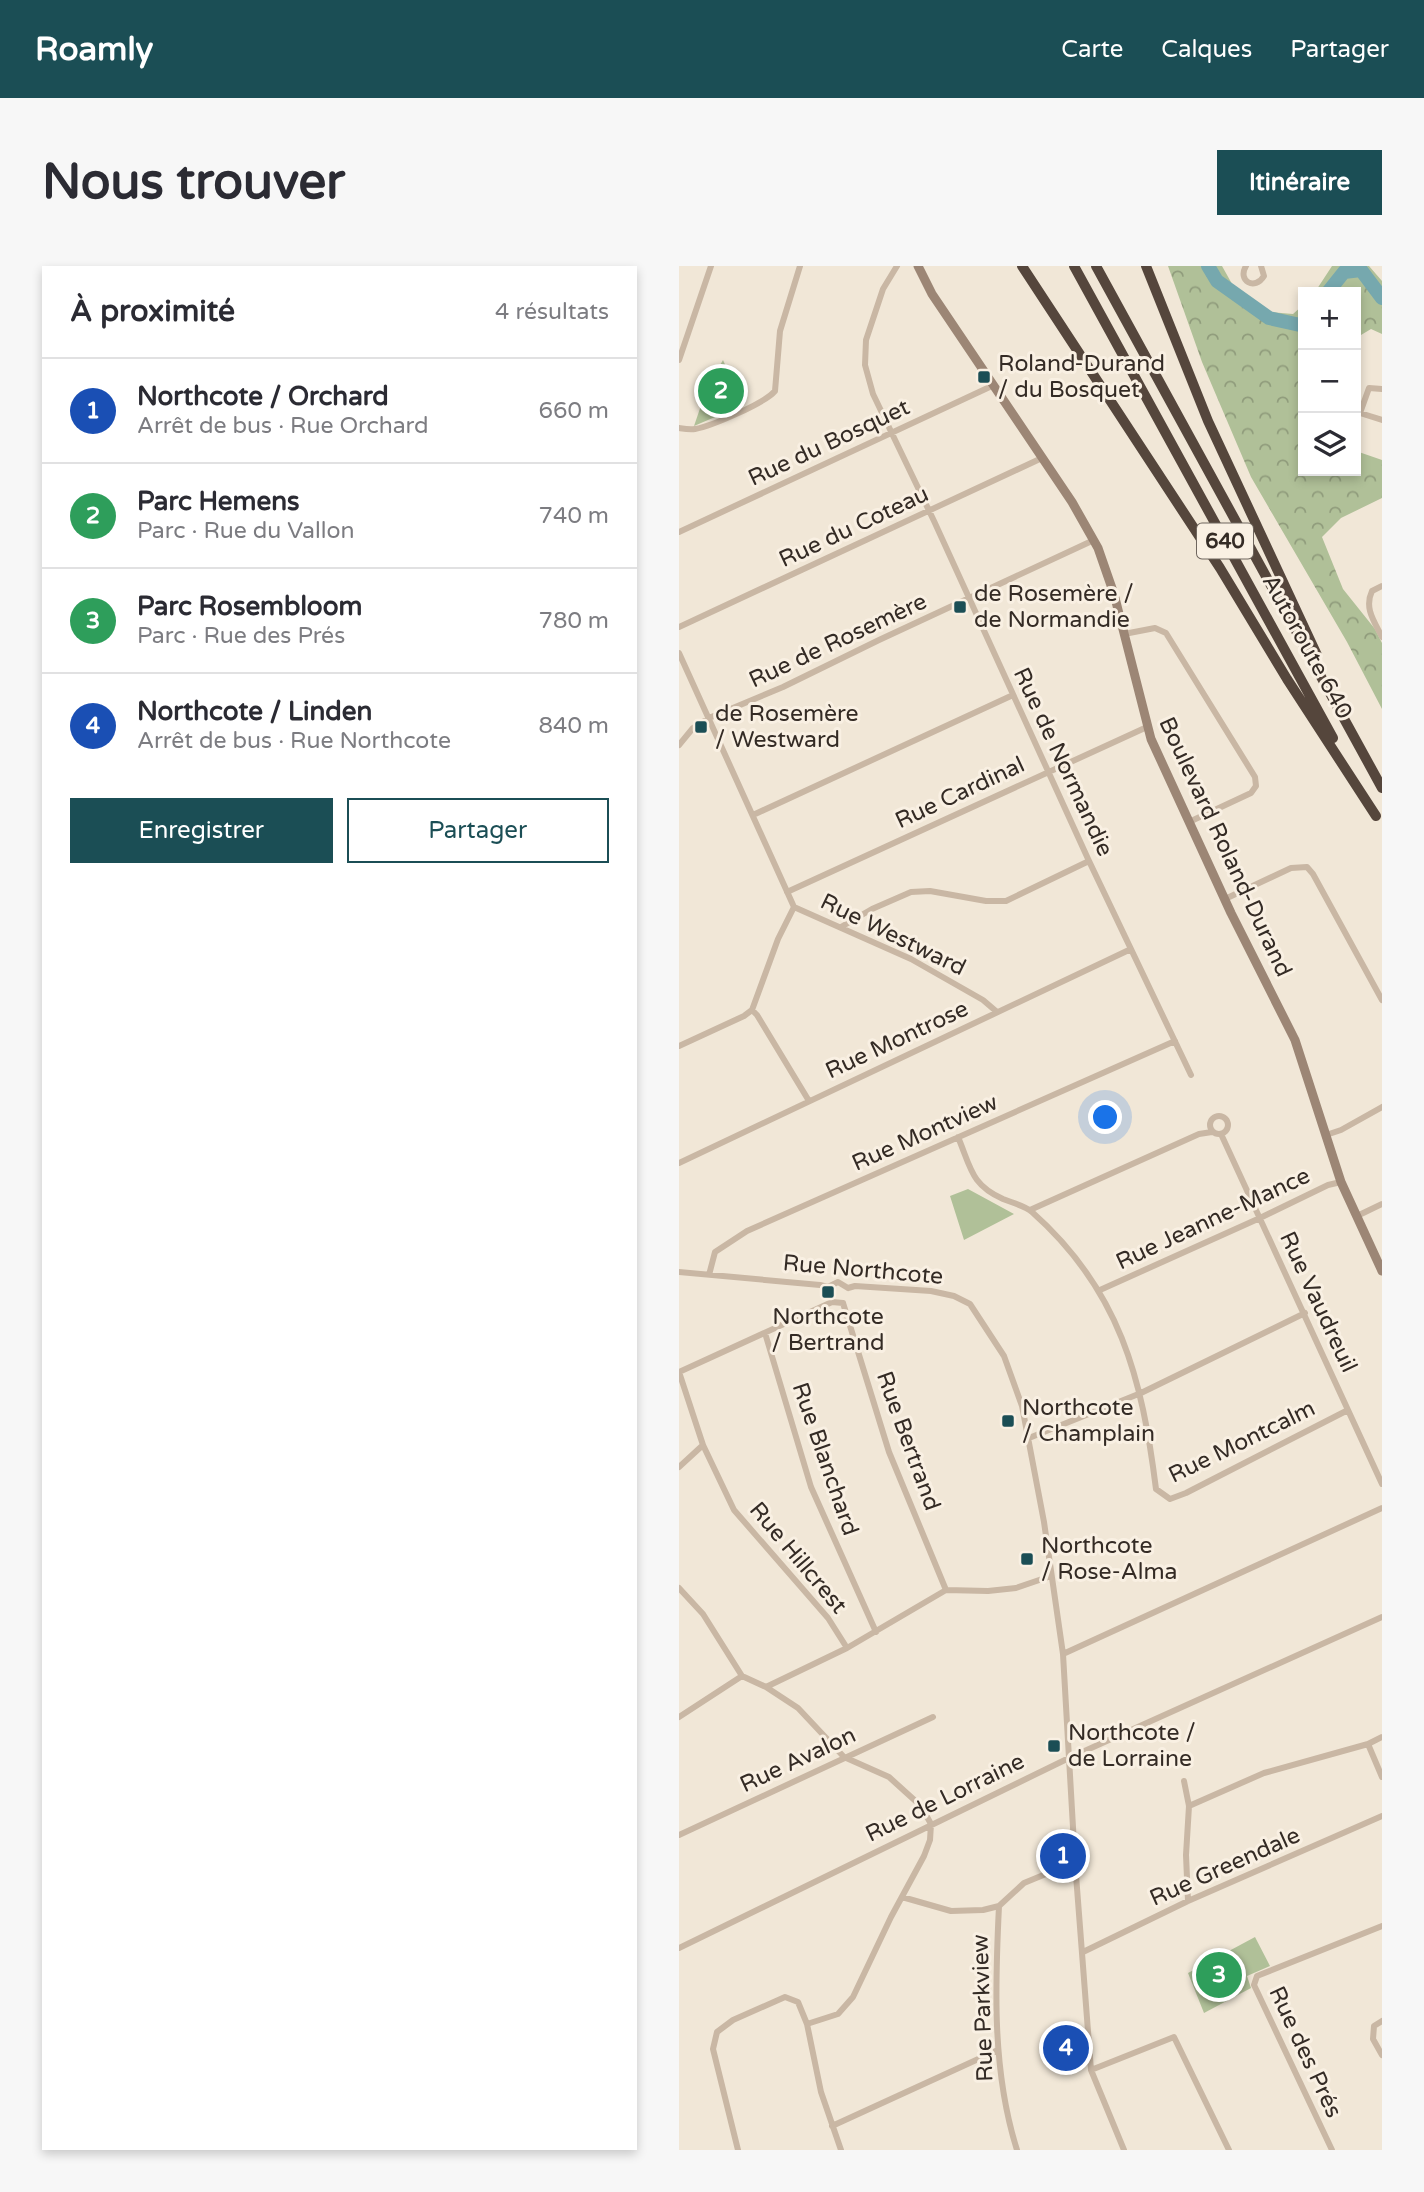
<!DOCTYPE html>
<html lang="fr">
<meta charset="utf-8">
<style>
:root{--surface:#fff;--page:#f7f7f7;--text:#2b2b33;--muted:#7c7c81;--line:#e1e1e2;--accent:#1b4e55}
body{margin:0;font-family:"Varela Round",sans-serif;background:var(--page);color:var(--text)}
.controls{position:absolute;right:21px;top:21px;display:grid;overflow:hidden;border-radius:0px;box-shadow:0 4px 10px #0003}
.controls button{width:63px;height:63px;display:grid;place-items:center;padding:0;border:0;border-bottom:2px solid var(--line);background:var(--surface);color:var(--text);font:35px sans-serif}
.you{position:absolute;left:427px;top:852px;width:24px;height:24px;margin:-18px;border:5px solid #fff;border-radius:50%;background:#1a73e8;box-shadow:0 0 0 10px #1a73e833}
.badge{display:grid;place-items:center;width:46px;height:46px;border-radius:50%;background:var(--accent);color:#fff;font-size:23px;font-weight:700}
.pin{position:absolute;translate:-50% -50%;border:4px solid #fff;box-shadow:0 2px 7px #0006}
.list{margin:0;padding:0;list-style:none}
h2{display:flex;justify-content:space-between;align-items:center;height:91px;margin:0;padding:0 28px;font-size:30px}
h2 small{font-size:23px;font-weight:400;color:var(--muted)}
.list li{display:grid;grid-template-columns:46px 1fr auto;gap:21px;align-items:center;box-sizing:border-box;height:105px;padding:0 28px;border-top:2px solid var(--line)}
.list b{display:block;font-size:26px;white-space:nowrap}
.list p{margin:0;font-size:23px;white-space:nowrap;color:var(--muted)}
.list em{font-size:23px;font-style:normal;color:var(--muted)}
.actions{display:flex;gap:14px;padding:21px 28px}
.actions a{flex:1;padding:16px 0;border:2px solid var(--accent);border-radius:0px;text-align:center;font-size:24px;color:var(--accent)}
.actions .main{background:var(--accent);color:#fff}
.icon{flex:none;width:38px;height:38px;fill:none;stroke:currentColor;stroke-width:2;stroke-linecap:round;stroke-linejoin:round}
.map{position:relative;flex:none;width:703px;height:1884px;overflow:hidden;border-radius:0px}
header{display:flex;align-items:center;gap:42px;box-sizing:border-box;height:98px;padding:0 35px;background:var(--accent);color:#fff}
header strong{font-size:33px}
nav{display:flex;gap:38px;margin-inline-start:auto;font-size:24px}
.intro{display:flex;align-items:center;justify-content:space-between;box-sizing:border-box;height:168px;padding:0 42px}
h1{margin:0;font-size:49px}
.button{padding:18px 32px;border-radius:0px;background:var(--accent);color:#fff;font-size:24px;font-weight:700}
main{display:flex;gap:42px;padding:0 42px}
aside{flex:1;background:var(--surface);border-radius:0px;box-shadow:0 4px 10px #0003}
.map>svg:first-child{display:block}
</style>
<header>
<strong>Roamly</strong>
<nav><a>Carte</a><a>Calques</a><a>Partager</a></nav>
</header>
<div class="intro"><h1>Nous trouver</h1><a class="button">Itinéraire</a></div>
<main>
<aside>
<h2>À proximité<small>4 résultats</small></h2>
<ul class="list">
<li><span class="badge" style="background:#1a4fb4">1</span><div><b>Northcote / Orchard</b><p>Arrêt de bus · Rue Orchard</p></div><em>660 m</em></li>
<li><span class="badge" style="background:#2e9e5b">2</span><div><b>Parc Hemens</b><p>Parc · Rue du Vallon</p></div><em>740 m</em></li>
<li><span class="badge" style="background:#2e9e5b">3</span><div><b>Parc Rosembloom</b><p>Parc · Rue des Prés</p></div><em>780 m</em></li>
<li><span class="badge" style="background:#1a4fb4">4</span><div><b>Northcote / Linden</b><p>Arrêt de bus · Rue Northcote</p></div><em>840 m</em></li>
</ul>
<div class="actions"><a class="main">Enregistrer</a><a>Partager</a></div>
</aside>
<div class="map">
<svg width="703" height="1884" viewBox="0 0 703 1884">
<defs>
<pattern id="forest-crowns" width="20" height="18" patternUnits="userSpaceOnUse" patternTransform="scale(1.75)"><rect width="20" height="18" fill="#b0c098"/><path d="M2 6a3 3 0 1 1 6 0M12 15a3 3 0 1 1 6 0" fill="none" stroke="#909c7c"/></pattern>
</defs>
<rect width="100%" height="100%" fill="#f1e7d7"/>
<path fill="url(#forest-crowns)" d="M489 0H543L562 34 591 46 614 48 624 39V205H677V185L703 194V232L662 252 643 271 664 323 696 363 703 377V443L668 376 572 211 523 96Z
M653 0H690L703 15V68L692 63 677 72V26H636Z"/>
<path fill="#b0c098" d="M44 94 64 139 15 160 28 122Z
M289 923 335 948 285 974 271 930Z
M576 1671 591 1700 568 1710 572 1722 525 1747 509 1707Z"/>
<g fill="none" stroke-linecap="round" stroke-linejoin="round">
<path stroke="#76a8ae" stroke-width="14" d="M529 0 538 15 590 52 621 59 624 56
M649 26 665 6 682 4 703 32"/>
<path stroke="#c9b7a4" stroke-width="6" d="M218 0 204 23 187 74 186 99 194 128 255 255 410 595 512 809
M567 0C558 15 576 25 585 10L582 0
M0 94 32 0
M703 123 690 122 681 147 703 154
M0 162C6 163 11 164 16 163 33 160 86 137 96 125L101 65 121 0
M0 266 315 119
M703 320 693 325C685 342 695 355 703 371
M0 361 363 192
M445 368 476 362 487 367 576 511 577 520 572 527 510 556
M0 387 115 641 232 693 304 734 318 746
M0 479 14 462 30 452 104 421 200 374 415 274
M74 549 334 429
M108 626 468 461
M546 633 612 602 628 601 634 608 703 734
M162 661 193 643 232 626 251 625 307 635H327L410 595
M73 744 78 749 130 835
M0 780 65 750 73 744 99 673 115 641
M531 859a9 9 0 1 1 18 0a9 9 0 1 1-18 0Z
M542 868 703 1218
M647 869 662 864 703 841
M279 871C292 902 292 919 324 933 334 937 346 940 353 946 441 1024 463 1112 477 1223L491 1233 507 1227 669 1144
M0 897 452 683
M351 944 520 868 533 866
M678 950 703 938
M0 1006 141 1019 149 1021 159 1016 169 1022
M30 1009 36 986 68 965 496 775
M169 1022 176 1020 252 1025 275 1030 291 1038 325 1090 343 1140 365 1256 384 1388 396 1596 412 1804 445 1884
M421 1024 581 952 649 919 662 916
M164 1037 153 1036 0 1106 24 1179 55 1244 149 1352 168 1382
M164 1037 210 1186 267 1324
M86 1067 132 1221 197 1366
M350 1172 462 1127 626 1047
M0 1201 24 1179
M0 1322 24 1348 63 1410 87 1421 119 1442 165 1491 210 1511 242 1540 252 1558 251 1574 245 1590 212 1651 174 1731 159 1748 128 1758
M384 1388 703 1242
M87 1421 168 1382 267 1324 309 1325 337 1322 372 1310
M0 1451 63 1410
M689 1478 703 1511
M505 1515 510 1540 507 1589 509 1635
M510 1540 585 1507 689 1478 703 1471
M0 1569 254 1451
M223 1631 272 1645 304 1644 320 1640 345 1617 396 1596
M320 1640C316 1721 313 1805 338 1884
M0 1682 390 1492 703 1351
M404 1686 509 1635 703 1550
M703 1755 695 1760 694 1773 703 1789
M412 1804 495 1771 550 1884
M153 1860 319 1784
M59 1884 34 1783 38 1766 54 1754 106 1731 119 1736 128 1758 142 1826 162 1884
M653 1884 575 1719 578 1710 703 1660"/>
<path stroke="#9c8675" stroke-width="9" d="M239 0 253 28 393 236 419 282 435 328 472 473 552 647 616 774 662 916 703 1005"/>
<path stroke="#55463c" stroke-width="10" d="M343 0 541 302 608 413 697 550
M395 0 654 472
M417 0 703 522
M467 0 529 155 638 389"/>
</g>
<g fill="#1b4e55" stroke="#f9f0e3" stroke-width="2.5">
<rect x="298" y="104" width="14" height="14" rx="3.5"/>
<rect x="274" y="334" width="14" height="14" rx="3.5"/>
<rect x="15" y="454" width="14" height="14" rx="3.5"/>
<rect x="142" y="1019" width="14" height="14" rx="3.5"/>
<rect x="322" y="1148" width="14" height="14" rx="3.5"/>
<rect x="341" y="1286" width="14" height="14" rx="3.5"/>
<rect x="368" y="1473" width="14" height="14" rx="3.5"/>
</g>
<g text-anchor="middle" dominant-baseline="central" stroke-width="6" stroke-linejoin="round" paint-order="stroke">
<rect fill="#f9f0e3" stroke="#6f665e" stroke-width="2" x="518" y="257.5" width="56" height="35" rx="5"/>
<g font-size="21" font-weight="bold" fill="#342b25">
<text x="546" y="275">640</text>
</g>
<g font-size="23" fill="#342b25" stroke="#f9f0e3" text-anchor="start">
<text x="319" y="98">Roland-Durand<tspan x="319" dy="26">/ du Bosquet</tspan></text>
<text x="295" y="328">de Rosemère /<tspan x="295" dy="26">de Normandie</tspan></text>
<text x="36" y="448">de Rosemère<tspan x="36" dy="26">/ Westward</tspan></text>
<text x="149" y="1051" text-anchor="middle">Northcote<tspan x="149" dy="26">/ Bertrand</tspan></text>
<text x="343" y="1142">Northcote<tspan x="343" dy="26">/ Champlain</tspan></text>
<text x="362" y="1280">Northcote<tspan x="362" dy="26">/ Rose-Alma</tspan></text>
<text x="389" y="1467">Northcote /<tspan x="389" dy="26">de Lorraine</tspan></text>
</g>
<g font-size="23" fill="#342b25" stroke="#f9f0e3">
<text transform="translate(150 177) rotate(-25)">Rue du Bosquet</text>
<text transform="translate(175 261) rotate(-25)">Rue du Coteau</text>
<text transform="translate(159 375) rotate(-25)">Rue de Rosemère</text>
<text transform="translate(628 381) rotate(61)">Autoroute 640</text>
<text transform="translate(384 496) rotate(65)">Rue de Normandie</text>
<text transform="translate(281 527) rotate(-25)">Rue Cardinal</text>
<text transform="translate(546 581) rotate(65)">Boulevard Roland-Durand</text>
<text transform="translate(214 669) rotate(26)">Rue Westward</text>
<text transform="translate(218 774) rotate(-25)">Rue Montrose</text>
<text transform="translate(246 867) rotate(-24)">Rue Montview</text>
<text transform="translate(534 953) rotate(-25)">Rue Jeanne-Mance</text>
<text transform="translate(184 1004) rotate(5)">Rue Northcote</text>
<text transform="translate(639 1036) rotate(65)">Rue Vaudreuil</text>
<text transform="translate(229 1175) rotate(70)">Rue Bertrand</text>
<text transform="translate(563 1176) rotate(-26)">Rue Montcalm</text>
<text transform="translate(146 1193) rotate(71)">Rue Blanchard</text>
<text transform="translate(119 1292) rotate(50)">Rue Hillcrest</text>
<text transform="translate(119 1494) rotate(-25)">Rue Avalon</text>
<text transform="translate(266 1532) rotate(-26)">Rue de Lorraine</text>
<text transform="translate(546 1601) rotate(-24)">Rue Greendale</text>
<text transform="translate(304 1742) rotate(-92)">Rue Parkview</text>
<text transform="translate(626 1786) rotate(65)">Rue des Prés</text>
</g>
</g>
</svg>
<div class="controls">
<button>+</button>
<button>−</button>
<button><svg class="icon" aria-label="layers" viewBox="0 0 24 24"><path d="M12 4l9 5-9 5-9-5zM3 14l9 5 9-5"/></svg></button>
</div>
<div class="you"></div>
<div class="pin badge" style="left:384px;top:1590px;background:#1a4fb4">1</div>
<div class="pin badge" style="left:42px;top:125px;background:#2e9e5b">2</div>
<div class="pin badge" style="left:540px;top:1709px;background:#2e9e5b">3</div>
<div class="pin badge" style="left:387px;top:1782px;background:#1a4fb4">4</div>
</div>
</main>
